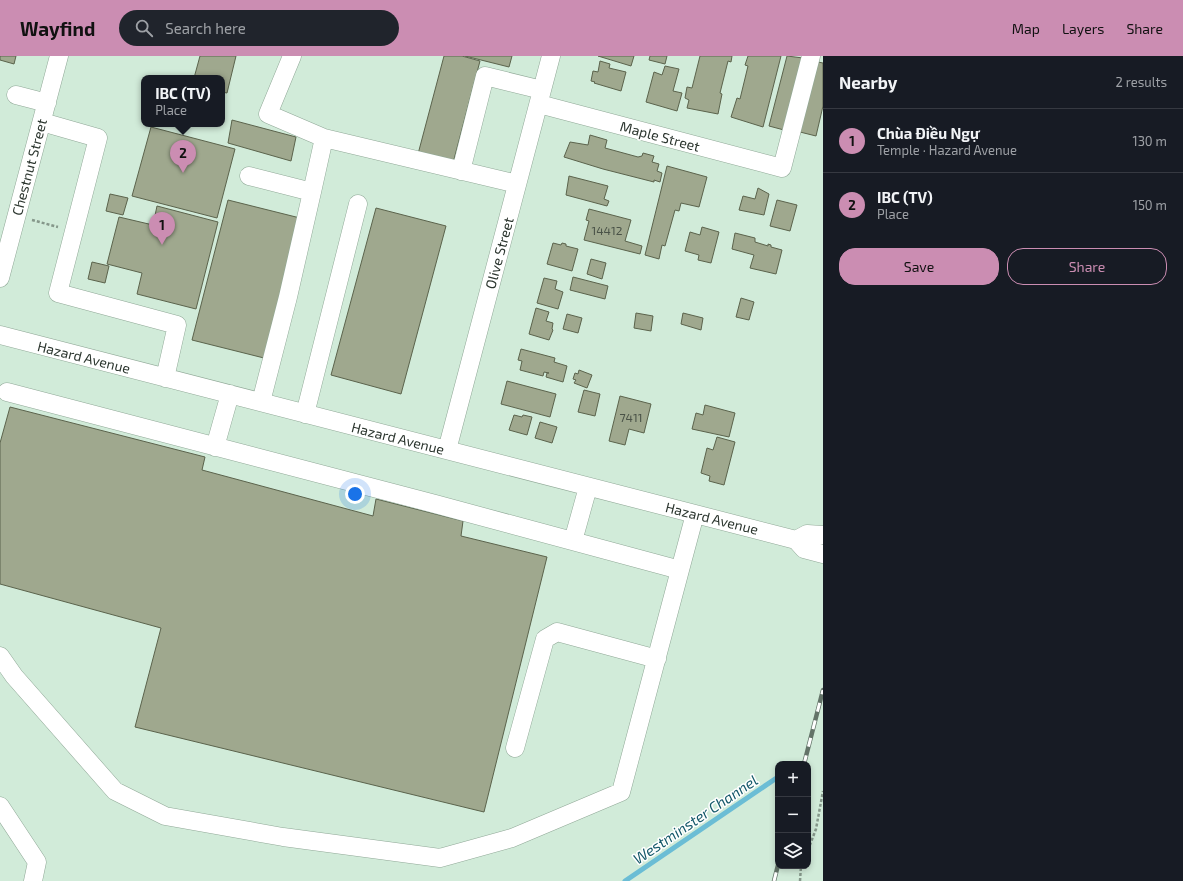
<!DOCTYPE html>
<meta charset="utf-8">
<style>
:root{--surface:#171b24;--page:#20242c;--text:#f1f3f6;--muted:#9ea1a6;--line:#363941;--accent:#cb8db2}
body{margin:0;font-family:"Exo 2",sans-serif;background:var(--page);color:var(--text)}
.controls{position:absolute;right:12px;bottom:12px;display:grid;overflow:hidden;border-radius:8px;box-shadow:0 2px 6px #0003}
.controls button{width:36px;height:36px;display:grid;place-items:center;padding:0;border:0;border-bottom:1px solid var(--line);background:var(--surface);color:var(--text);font:20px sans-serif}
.you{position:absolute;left:355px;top:438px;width:14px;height:14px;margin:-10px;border:3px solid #fff;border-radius:50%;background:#1a73e8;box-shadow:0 0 0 6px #1a73e833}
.badge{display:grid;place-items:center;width:26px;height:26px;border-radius:50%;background:var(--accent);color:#111;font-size:13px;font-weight:700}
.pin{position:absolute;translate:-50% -33px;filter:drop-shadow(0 1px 2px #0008)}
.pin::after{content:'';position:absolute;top:21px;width:14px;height:12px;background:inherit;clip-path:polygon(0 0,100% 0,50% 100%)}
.popup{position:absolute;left:141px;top:19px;width:84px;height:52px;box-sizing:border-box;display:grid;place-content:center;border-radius:8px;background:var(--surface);filter:drop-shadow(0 1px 3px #0005);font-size:13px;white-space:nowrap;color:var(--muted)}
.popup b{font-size:15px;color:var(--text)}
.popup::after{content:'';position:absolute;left:50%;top:100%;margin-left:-8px;border:8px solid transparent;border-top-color:var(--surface)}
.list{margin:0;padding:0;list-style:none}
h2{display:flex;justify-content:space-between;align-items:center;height:52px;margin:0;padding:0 16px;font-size:17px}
h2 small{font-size:13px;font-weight:400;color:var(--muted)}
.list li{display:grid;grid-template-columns:26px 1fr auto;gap:12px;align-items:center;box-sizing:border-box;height:64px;padding:0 16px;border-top:1px solid var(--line)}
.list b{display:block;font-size:15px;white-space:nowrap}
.list p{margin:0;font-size:13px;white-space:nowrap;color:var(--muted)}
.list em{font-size:13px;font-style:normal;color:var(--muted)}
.actions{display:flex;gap:8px;padding:12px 16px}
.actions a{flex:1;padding:9px 0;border:1px solid var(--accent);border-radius:16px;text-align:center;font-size:14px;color:var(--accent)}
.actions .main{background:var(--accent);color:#111}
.icon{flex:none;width:22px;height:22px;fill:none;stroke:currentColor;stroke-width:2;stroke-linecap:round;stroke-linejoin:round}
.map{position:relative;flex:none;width:823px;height:825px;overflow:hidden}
header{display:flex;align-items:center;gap:24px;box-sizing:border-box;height:56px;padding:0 20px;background:var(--accent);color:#111}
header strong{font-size:19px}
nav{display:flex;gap:22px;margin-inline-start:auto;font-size:14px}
.search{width:280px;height:36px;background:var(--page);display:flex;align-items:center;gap:10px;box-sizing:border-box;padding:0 14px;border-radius:22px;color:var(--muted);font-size:15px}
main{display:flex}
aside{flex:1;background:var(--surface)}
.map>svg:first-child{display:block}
</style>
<header>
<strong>Wayfind</strong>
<div class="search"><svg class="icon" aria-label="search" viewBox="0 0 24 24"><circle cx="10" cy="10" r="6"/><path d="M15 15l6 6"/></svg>Search here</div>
<nav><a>Map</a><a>Layers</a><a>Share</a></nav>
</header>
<main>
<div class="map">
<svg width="823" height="825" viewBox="0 0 823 825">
<rect width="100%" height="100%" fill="#d1ebd9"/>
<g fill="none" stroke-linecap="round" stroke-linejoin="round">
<path stroke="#6bbdd5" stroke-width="5" d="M625 825 778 721"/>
</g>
<path fill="#9fa88e" stroke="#5b634c" d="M0 0H16L14 8 0 4Z
M200 0H236L227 37 222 36V22H194Z
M444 0H462L480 5 453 107 418 98Z
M465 0H512L509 11Z
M598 0H634L631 10Z
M650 0H667L665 8 649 4Z
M700 0H732L731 6 728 5 720 37 722 38 718 58 687 52 689 44 685 42 687 31 692 32Z
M748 0H781L763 71 731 61 737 42 740 43 748 10 745 9Z
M787 0 803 2 784 74 769 70Z
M600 5 610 8 609 12 626 16 621 35 594 27 595 26 591 25 593 15 598 16Z
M818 6 823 7V50L816 80 800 76Z
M665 10 679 13 673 35 682 37 677 55 646 46 654 16 662 19Z
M232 64 296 81 291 105 228 87Z
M151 71 235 93 217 162 132 140Z
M590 79 607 84 605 92 638 101 642 100 643 97 654 100 652 106 659 108 657 115 662 117 660 126 654 124V126L603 113 564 101 570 86 588 89Z
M667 110 707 121 699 151 681 147 679 155 675 154 665 190 662 189 659 203 645 199Z
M569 120 608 130 604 143 609 145 607 150 566 139Z
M758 132 769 138 764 159 739 154 743 140 755 143Z
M110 138 128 142 123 159 106 155Z
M228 144 300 162 264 302 192 284Z
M777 144 797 149 790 175 770 170Z
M157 150 218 166 196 253 137 238 142 217 107 208 119 161 153 169Z
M376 152 446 170 401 338 331 319Z
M589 153 631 164 625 185 642 190 640 198 584 184 589 165 586 164Z
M702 171 719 176 711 207 698 204 699 199 685 195 690 176 700 179Z
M735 177 755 182V186L768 190V188L771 189V191L782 194 776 218 750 212 754 199 732 193Z
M553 187 561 189 562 187 566 188V190L578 193 572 215 547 208Z
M591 203 606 207 602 223 587 218Z
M92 206 109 210 105 227 88 223Z
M573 221 608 230 605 243 570 234Z
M544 222 557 225 555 233 563 236 558 253 537 247Z
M741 242 754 246 749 264 736 261Z
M536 252 549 256 546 265 553 267 552 273 553 274 549 284 529 278Z
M636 257 653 260 651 275 634 272Z
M683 257 703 262 701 274 681 268Z
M567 258 582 262 578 277 563 273Z
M521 293 555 302 554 306 567 310 563 326 546 321 547 317H549L544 316 543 320 520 314 522 305 518 304Z
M579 314 592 319 587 332 574 327 576 324 573 323 575 317 578 318Z
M507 325 556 338 550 361 501 348Z
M584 334 600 338 595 360 578 356Z
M620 340 651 348 644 377 629 373 625 389 609 385Z
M705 349 735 357 729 381 692 373 696 357 703 359Z
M10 351 205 401 202 414 373 460 376 443 463 465 461 480 547 501 484 756 135 671 161 572 0 528V387Z
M514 359 522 361 523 359 532 361 527 379 509 374Z
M540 366 557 371 552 387 535 382Z
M717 381 735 386 724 429 709 425 710 420 701 417 707 392 713 394Z"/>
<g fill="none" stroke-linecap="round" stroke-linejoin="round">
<g stroke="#90a897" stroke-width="19">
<path id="minor" d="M292 0 268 58 324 82 517 128
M16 39 47 47
M539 48 782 112 811 0
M42 66 98 82 58 237 177 269 165 322
M461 115 485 20 542 34
M249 120 312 136 288 241 261 346
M312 136 324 82
M0 222 59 0
M0 279 796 484 804 493 823 498
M7 336 435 448 680 514 695 458
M305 358 358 148
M215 391 230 338
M447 394 551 0
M796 484 807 478 823 479
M573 485 588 431
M0 600 14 620 115 735 165 760 283 781 440 802 512 782 621 736 680 514
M515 692 545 583 557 576 657 603
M0 750 37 806 33 825"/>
</g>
<path stroke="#85978a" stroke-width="2.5" stroke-dasharray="3 2" stroke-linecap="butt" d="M32 164 58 171
M808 794 816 773 823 735
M800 825 801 810"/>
<use href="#minor" stroke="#fff" stroke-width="18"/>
<g stroke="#637368" stroke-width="4.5">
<path id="rail" d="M804 708 823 634
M774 825 778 809"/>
</g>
<use href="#rail" stroke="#fff" stroke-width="3" stroke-dasharray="9" stroke-linecap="butt"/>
</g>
<g text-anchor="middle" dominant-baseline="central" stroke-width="3" stroke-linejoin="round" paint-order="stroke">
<g font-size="12" fill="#495247">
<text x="607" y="174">14412</text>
<text x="631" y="361">7411</text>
</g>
<g font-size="14" fill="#2c362f" stroke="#fff">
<text transform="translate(660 80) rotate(15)">Maple Street</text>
<text transform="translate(29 111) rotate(-75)">Chestnut Street</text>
<text transform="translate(499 197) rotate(-75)">Olive Street</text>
<text transform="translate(84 301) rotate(14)">Hazard Avenue</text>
<text transform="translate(398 382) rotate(14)">Hazard Avenue</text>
<text transform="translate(712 462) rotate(14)">Hazard Avenue</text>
</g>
<g font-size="15" font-style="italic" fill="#15596a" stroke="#fff">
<text transform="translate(695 763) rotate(-34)">Westminster Channel</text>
</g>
</g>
</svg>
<div class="controls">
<button>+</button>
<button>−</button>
<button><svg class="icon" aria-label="layers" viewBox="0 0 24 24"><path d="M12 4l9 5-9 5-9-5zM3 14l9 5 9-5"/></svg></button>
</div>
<div class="you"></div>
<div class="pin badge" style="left:162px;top:189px">1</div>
<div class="pin badge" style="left:183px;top:117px">2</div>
<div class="popup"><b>IBC (TV)</b>Place</div>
</div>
<aside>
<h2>Nearby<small>2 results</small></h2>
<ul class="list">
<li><span class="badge">1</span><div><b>Chùa Điều Ngự</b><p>Temple · Hazard Avenue</p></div><em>130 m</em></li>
<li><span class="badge">2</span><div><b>IBC (TV)</b><p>Place</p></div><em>150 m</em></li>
</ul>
<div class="actions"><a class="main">Save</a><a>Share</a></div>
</aside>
</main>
